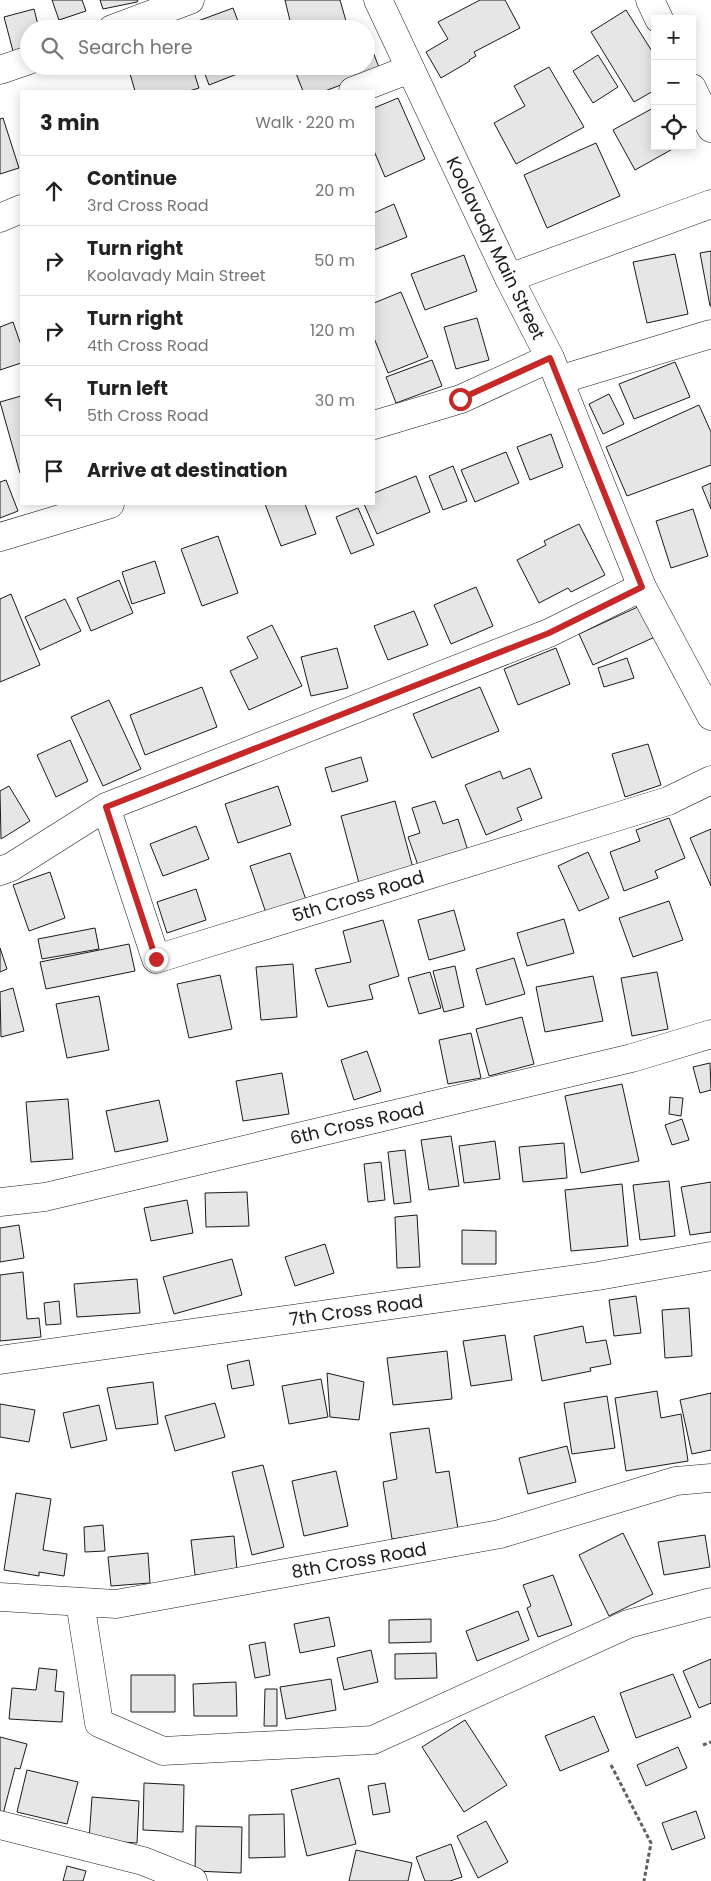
<!DOCTYPE html>
<meta charset="utf-8">
<style>
:root{--surface:#fff;--page:#f2f2f2;--text:#222;--muted:#767676;--line:#e0e0e0}
body{margin:0;font-family:Poppins,sans-serif;background:var(--page);color:var(--text)}
.controls{position:absolute;right:15px;top:15px;display:grid;overflow:hidden;border-radius:0px;box-shadow:0 2px 12px #0003}
.controls button{width:45px;height:45px;display:grid;place-items:center;padding:0;border:0;border-bottom:1px solid var(--line);background:var(--surface);color:var(--text);font:25px sans-serif}
.stop{position:absolute;width:15px;height:15px;margin:-11px;border:4px solid #c62828;border-radius:50%;background:#fff}
.stop.end{background:#c62828;border-color:#fff;box-shadow:0 1px 5px #0008}
.list{margin:0;padding:0;list-style:none}
h2{display:flex;justify-content:space-between;align-items:center;height:65px;margin:0;padding:0 20px;font-size:21px}
h2 small{font-size:16px;font-weight:400;color:var(--muted)}
.list li{display:grid;grid-template-columns:32px 1fr auto;gap:15px;align-items:center;box-sizing:border-box;height:70px;padding:0 20px;border-top:1px solid var(--line)}
.list b{display:block;font-size:19px;white-space:nowrap}
.list p{margin:0;font-size:16px;white-space:nowrap;color:var(--muted)}
.list em{font-size:16px;font-style:normal;color:var(--muted)}
.icon{flex:none;width:28px;height:28px;fill:none;stroke:currentColor;stroke-width:2;stroke-linecap:round;stroke-linejoin:round}
.map{position:relative;flex:none;width:711px;height:1881px;overflow:hidden}
.search{position:absolute;background:var(--surface);box-shadow:0 2px 12px #0003;left:20px;top:20px;width:355px;height:55px;display:flex;align-items:center;gap:12px;box-sizing:border-box;padding:0 18px;border-radius:28px;color:var(--muted);font-size:19px}
.panel{position:absolute;background:var(--surface);box-shadow:0 2px 12px #0003;left:20px;top:90px;width:355px;height:415px;border-radius:0px}
.map>svg:first-child{display:block}
</style>
<div class="map">
<svg width="711" height="1881" viewBox="0 0 711 1881">
<rect width="100%" height="100%" fill="#fff"/>
<path fill="#e6e6e6" stroke="#1a1a1a" d="M52 0H82L86 11 59 20Z
M100 0H138L137 2 103 9Z
M285 0H340L346 21 319 29H292Z
M480 0H505L520 28 474 52 476 56 469 60 470 61 441 78 426 52 448 39 438 22Z
M233 8 241 29H188L187 25Z
M34 9 39 29H29V50L14 55 4 17Z
M626 10 655 56V90L634 102 591 32Z
M366 34 380 70 325 91H303L293 66H366Z
M598 55 618 87 593 103 573 71Z
M131 66H192L199 88 189 91H135L128 67Z
M202 66H255V67L209 85Z
M549 67 584 127 516 164 494 123 525 106 514 86Z
M398 98 425 159 385 177 374 151V108Z
M655 107V146H678L635 170 613 130Z
M3 118 19 168 0 174V119Z
M596 143 620 196 547 228 524 175Z
M394 204 407 237 374 250V213Z
M711 251V306H710L700 253Z
M675 254 688 314 647 323 633 262Z
M464 255 477 291 425 310 411 274Z
M401 292 428 357 388 373 374 338V303Z
M477 318 489 360 456 369 444 327Z
M13 322 21 345V363L0 370V327Z
M432 360 442 386 396 403 386 377Z
M675 362 690 397 634 419 619 384Z
M609 394 624 424 603 434 589 404Z
M21 396V473H20L0 402Z
M699 405 711 432V465L627 496 606 447Z
M551 434 563 467 530 480 517 447Z
M506 452 519 483 475 502 461 470Z
M453 466 467 501 443 510 429 476Z
M416 476 430 512 377 534 364 504H374V493Z
M6 480 18 511 0 518V482Z
M711 483V509L702 487Z
M265 504H305L316 534 281 546Z
M358 508 374 545 351 554 336 517Z
M693 509 708 556 671 568 656 521Z
M579 524 605 575 571 592 568 588 539 603 517 560 546 545 544 541Z
M218 536 238 593 202 606 181 549Z
M155 561 165 593 132 604 122 572Z
M119 580 133 613 91 631 77 598Z
M476 587 493 626 451 644 434 605Z
M11 594 40 665 0 682V599Z
M65 599 81 631 40 650 25 617Z
M642 605 657 636 593 665 579 634Z
M414 611 428 645 388 660 374 626Z
M272 625 302 686 249 710 230 671 258 658 247 637Z
M337 648 348 688 311 696 301 657Z
M556 648 570 684 518 705 504 669Z
M627 658 634 678 604 687 598 668Z
M202 687 217 727 145 755 130 715Z
M480 687 499 731 432 758 413 714Z
M109 700 141 769 103 786 71 717Z
M70 740 88 781 56 797 37 755Z
M648 744 661 785 625 797 612 754Z
M361 757 368 781 332 792 325 768Z
M530 768 542 798 517 808 522 820 486 835 465 785 500 771 503 779Z
M9 786 30 821 1 839 0 791Z
M278 786 291 825 238 843 225 804Z
M395 801 413 868 359 883 341 816Z
M435 801 443 824 458 819 468 851 419 868 408 837 420 833 412 808Z
M669 818 685 858 655 871 658 878 624 891 610 852 640 841 636 830Z
M196 826 209 859 163 876 150 844Z
M711 829V886L690 838Z
M588 852 609 898 579 911 558 866Z
M290 853 306 900 266 913 250 866Z
M50 872 65 918 29 931 13 885Z
M196 889 206 920 167 933 157 902Z
M669 901 683 940 633 957 619 918Z
M454 910 465 950 429 960 418 920Z
M564 919 574 953 527 966 517 933Z
M383 920 399 976 369 985 373 999 328 1007 315 969 351 962 343 931Z
M95 928 99 949 42 959 38 939Z
M129 944 135 971 46 989 40 962Z
M0 948 7 969 0 972Z
M514 958 525 994 486 1005 476 969Z
M293 964 297 1017 261 1020 256 967Z
M455 966 464 1007 444 1012 433 971Z
M430 972 441 1008 419 1014 408 978Z
M657 972 668 1029 632 1036 621 978Z
M220 975 232 1029 189 1038 177 984Z
M593 976 603 1021 545 1032 536 987Z
M13 988 24 1031 1 1037 0 992Z
M99 996 109 1050 67 1058 56 1004Z
M522 1017 534 1064 489 1076 476 1029Z
M471 1033 481 1078 448 1084 439 1040Z
M367 1051 381 1091 354 1100 341 1060Z
M710 1063 711 1090 700 1093 693 1067Z
M282 1073 289 1114 243 1121 236 1081Z
M622 1084 639 1161 581 1173 565 1096Z
M670 1097 683 1098 681 1116 669 1114Z
M68 1099 73 1159 31 1162 26 1102Z
M159 1100 168 1141 115 1152 106 1111Z
M682 1119 689 1140 672 1145 665 1125Z
M451 1136 459 1186 429 1190 421 1140Z
M495 1141 500 1179 464 1183 459 1146Z
M564 1143 567 1178 523 1182 519 1147Z
M405 1150 411 1202 394 1204 388 1152Z
M381 1162 385 1200 368 1202 364 1164Z
M669 1181 675 1236 640 1240 633 1185Z
M711 1182V1232L690 1235 681 1187Z
M622 1184 628 1246 571 1251 565 1190Z
M247 1192 249 1226 206 1227 205 1193Z
M187 1200 193 1233 151 1241 144 1208Z
M417 1215 420 1267 397 1268 395 1217Z
M19 1225 24 1258 0 1262V1228Z
M462 1230 496 1231V1264H462Z
M325 1244 334 1273 295 1286 285 1257Z
M232 1259 242 1295 174 1314 163 1277Z
M23 1272 27 1319 39 1318 41 1337 0 1341V1275Z
M137 1279 140 1313 77 1317 74 1284Z
M636 1296 641 1333 614 1336 609 1300Z
M59 1301 61 1324 46 1325 44 1303Z
M689 1308 692 1356 665 1358 662 1310Z
M583 1326 586 1343 606 1340 611 1364 590 1368 591 1371 542 1381 534 1336Z
M505 1335 512 1380 471 1386 463 1341Z
M447 1351 452 1399 393 1405 387 1358Z
M249 1360 254 1385 232 1389 227 1365Z
M327 1373 364 1382 359 1420 330 1417Z
M321 1379 328 1417 289 1424 282 1386Z
M153 1382 158 1424 116 1429 107 1388Z
M657 1391 661 1418 681 1414 688 1461 626 1471 615 1398Z
M711 1393V1450L692 1454 680 1400Z
M607 1396 615 1448 572 1454 564 1403Z
M215 1403 225 1437 175 1451 165 1416Z
M0 1404 35 1410 29 1442 0 1437Z
M99 1405 107 1440 71 1448 63 1413Z
M429 1428 436 1473 449 1471 458 1529 392 1539 383 1482 397 1479 390 1433Z
M567 1446 576 1482 528 1494 519 1458Z
M263 1465 284 1547 252 1555 232 1472Z
M336 1471 348 1526 304 1536 292 1481Z
M16 1493 51 1499 43 1550 67 1554 64 1576 39 1572V1576L4 1570Z
M103 1525 105 1551 85 1552 84 1527Z
M623 1533 653 1594 609 1616 579 1555Z
M705 1535 710 1567 664 1575 658 1542Z
M234 1536 237 1570 195 1575 191 1540Z
M148 1553 150 1583 111 1586 108 1557Z
M553 1575 572 1625 538 1637 527 1608 531 1606 523 1585Z
M518 1611 529 1640 477 1661 466 1631Z
M329 1617 335 1646 300 1653 294 1624Z
M431 1619V1642L389 1643V1620Z
M265 1642 270 1675 255 1678 249 1645Z
M371 1650 378 1682 344 1690 337 1658Z
M436 1653 437 1678 395 1679V1654Z
M711 1659V1703L699 1708 683 1671Z
M39 1668 57 1670 55 1691 64 1692 62 1722 9 1719 12 1688 36 1690Z
M673 1674 691 1717 636 1738 620 1693Z
M131 1675H175V1712H131Z
M331 1679 336 1710 286 1719 280 1687Z
M236 1682 237 1716H194L193 1684Z
M265 1689H277V1726H264Z
M594 1716 609 1751 560 1771 545 1736Z
M465 1720 507 1785 464 1812 422 1747Z
M0 1737 27 1744 20 1769 15 1768 2 1818 0 1817Z
M678 1747 687 1768 646 1786 637 1765Z
M27 1770 78 1782 67 1824 17 1812Z
M339 1778 356 1844 307 1856 291 1790Z
M144 1783 184 1785 183 1832 143 1830Z
M385 1783 390 1812 373 1815 368 1786Z
M92 1797 139 1801 137 1843 89 1840Z
M696 1811 705 1838 672 1850 662 1823Z
M284 1814 285 1857 249 1858V1815Z
M486 1821 508 1862 478 1878 457 1836Z
M196 1826 242 1827 241 1873 195 1871Z
M451 1844 462 1877 450 1881H425L416 1857Z
M356 1850 412 1863 408 1881H349Z
M67 1866 86 1871 83 1881H63Z"/>
<g fill="none" stroke-linecap="round" stroke-linejoin="round">
<g stroke="#1a1a1a" stroke-width="29">
<path id="street" d="M650 0 659 19
M112 29 190 0
M0 70 29 60
M692 88 711 128
M353 91 410 69
M0 218 21 209
M509 278 711 204
M559 380 711 334
M374 425 461 399 550 358
M0 537 110 504
M106 807 156 959 668 801 711 780
M0 871 11 867 106 807 549 633 642 587
M0 1202 45 1197 632 1058 711 1034
M0 1360 598 1276 711 1256
M0 1597 116 1604 500 1534 676 1481 711 1478
M80 1602 99 1723 163 1751 373 1740 628 1624 711 1602
M0 1825 143 1861 193 1881"/>
</g>
<g stroke="#1a1a1a" stroke-width="29">
<path id="secondary" d="M378 0 509 278 550 358 642 587 711 716"/>
</g>
<path stroke="#5f5f5f" stroke-width="3" stroke-dasharray="4 2.5" stroke-linecap="butt" d="M703 1745 711 1742
M611 1765 651 1843 644 1881"/>
<use href="#street" stroke="#fff" stroke-width="28"/>
<use href="#secondary" stroke="#fff" stroke-width="28"/>
</g>
<g fill="none" stroke-linecap="round" stroke-linejoin="round">
<path stroke="#c62828" stroke-width="6" d="M156 959 106 807 549 633 642 587 550 358 460 399"/>
</g>
<g text-anchor="middle" dominant-baseline="central" stroke-width="4" stroke-linejoin="round" paint-order="stroke">
<g font-size="18" fill="#1a1a1a" stroke="#fff">
<text transform="translate(496 248) rotate(64)">Koolavady Main Street</text>
<text transform="translate(358 896) rotate(-17)">5th Cross Road</text>
<text transform="translate(357 1123) rotate(-13)">6th Cross Road</text>
<text transform="translate(356 1310) rotate(-8)">7th Cross Road</text>
<text transform="translate(359 1560) rotate(-10)">8th Cross Road</text>
</g>
</g>
</svg>
<div class="controls">
<button>+</button>
<button>−</button>
<button><svg class="icon" aria-label="locate" viewBox="0 0 24 24"><circle cx="12" cy="12" r="6"/><path d="M12 2v4M12 18v4M2 12h4M18 12h4"/></svg></button>
</div>
<div class="stop" style="left:460px;top:399px"></div>
<div class="stop end" style="left:156px;top:959px"></div>
<div class="search"><svg class="icon" aria-label="search" viewBox="0 0 24 24"><circle cx="10" cy="10" r="6"/><path d="M15 15l6 6"/></svg>Search here</div>
<section class="panel">
<h2>3 min<small>Walk · 220 m</small></h2>
<ul class="list">
<li><svg class="icon" aria-label="ahead" viewBox="0 0 24 24"><path d="M12 20V5M6 11l6-6 6 6"/></svg><div><b>Continue</b><p>3rd Cross Road</p></div><em>20 m</em></li>
<li><svg class="icon" aria-label="right" viewBox="0 0 24 24"><path d="M7 20v-9h11M14 6l5 5-5 5"/></svg><div><b>Turn right</b><p>Koolavady Main Street</p></div><em>50 m</em></li>
<li><svg class="icon" aria-label="right" viewBox="0 0 24 24"><path d="M7 20v-9h11M14 6l5 5-5 5"/></svg><div><b>Turn right</b><p>4th Cross Road</p></div><em>120 m</em></li>
<li><svg class="icon" aria-label="left" viewBox="0 0 24 24"><path d="M17 20v-9H6M10 6l-5 5 5 5"/></svg><div><b>Turn left</b><p>5th Cross Road</p></div><em>30 m</em></li>
<li><svg class="icon" aria-label="arrive" viewBox="0 0 24 24"><path d="M6 21V4h12l-3 4 3 4H6"/></svg><div><b>Arrive at destination</b></div></li>
</ul>
</section>
</div>
